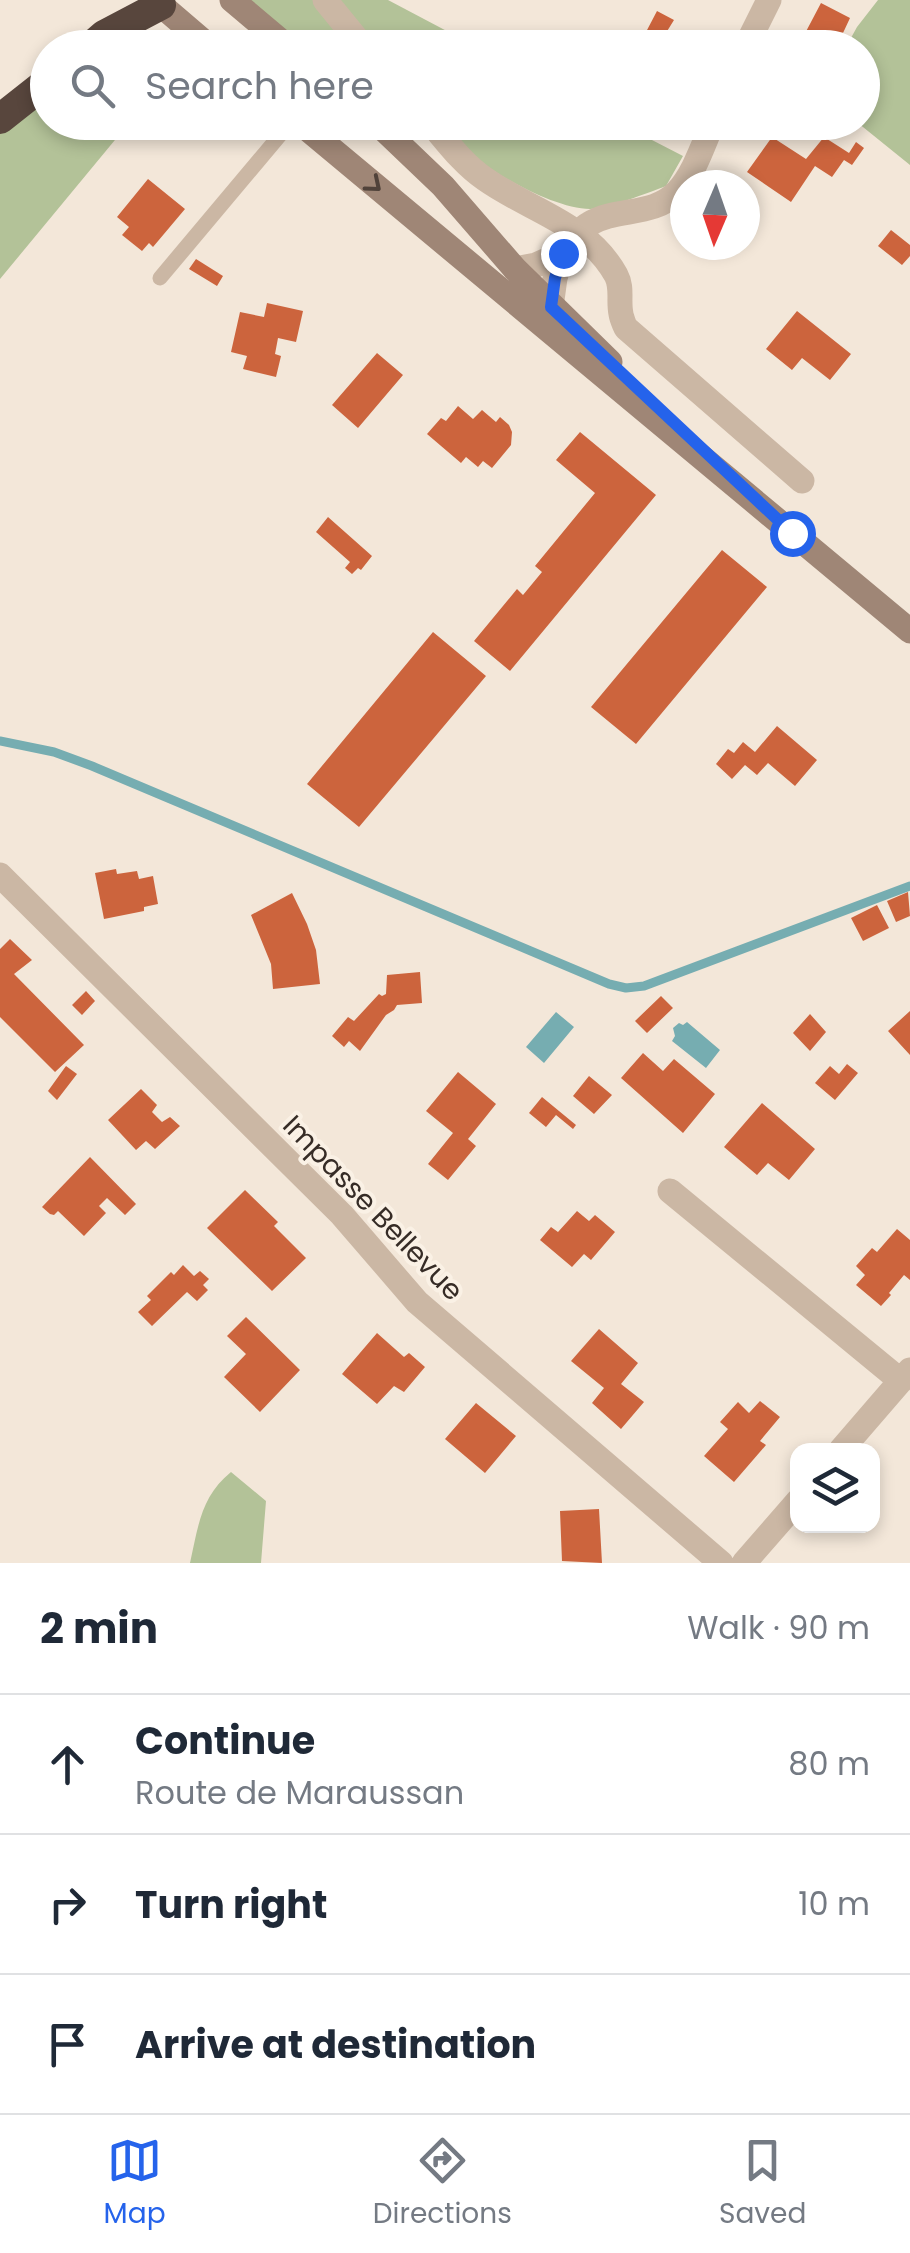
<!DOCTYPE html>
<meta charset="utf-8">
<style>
:root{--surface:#fff;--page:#f2f2f3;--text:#1f2937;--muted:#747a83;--line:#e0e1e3;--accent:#2563eb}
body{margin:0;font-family:Poppins,sans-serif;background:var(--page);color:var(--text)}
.controls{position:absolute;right:30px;bottom:30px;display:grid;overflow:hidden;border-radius:20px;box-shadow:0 5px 15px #0003}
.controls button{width:90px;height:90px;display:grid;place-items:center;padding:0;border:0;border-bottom:2px solid var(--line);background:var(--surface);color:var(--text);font:50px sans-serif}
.compass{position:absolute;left:670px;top:170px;width:90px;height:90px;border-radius:50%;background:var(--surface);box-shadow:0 5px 15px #0003;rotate:182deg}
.stop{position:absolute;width:30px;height:30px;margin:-22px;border:8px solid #2563eb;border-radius:50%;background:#fff}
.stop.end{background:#2563eb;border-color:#fff;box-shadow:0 2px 10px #0008}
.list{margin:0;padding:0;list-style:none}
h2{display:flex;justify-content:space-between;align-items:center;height:130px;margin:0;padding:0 40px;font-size:42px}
h2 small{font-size:32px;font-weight:400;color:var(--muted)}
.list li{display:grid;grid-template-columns:65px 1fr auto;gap:30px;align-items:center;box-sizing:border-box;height:140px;padding:0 40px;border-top:2px solid var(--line)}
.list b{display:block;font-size:38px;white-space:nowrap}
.list p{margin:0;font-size:32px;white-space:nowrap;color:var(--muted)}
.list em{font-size:32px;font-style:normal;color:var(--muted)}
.icon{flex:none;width:55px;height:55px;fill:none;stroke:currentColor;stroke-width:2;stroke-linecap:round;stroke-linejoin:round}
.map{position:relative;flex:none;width:910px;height:1563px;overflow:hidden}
.search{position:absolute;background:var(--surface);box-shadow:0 5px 15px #0003;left:30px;right:30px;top:30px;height:110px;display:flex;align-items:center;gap:25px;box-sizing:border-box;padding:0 35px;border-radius:55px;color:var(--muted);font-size:38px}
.sheet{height:550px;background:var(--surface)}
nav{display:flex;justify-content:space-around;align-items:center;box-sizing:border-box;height:140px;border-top:2px solid var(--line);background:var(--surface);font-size:28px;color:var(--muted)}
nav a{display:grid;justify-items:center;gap:5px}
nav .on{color:var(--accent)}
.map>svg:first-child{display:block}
</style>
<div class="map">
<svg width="910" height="1563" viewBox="0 0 910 1563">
<rect width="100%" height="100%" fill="#f3e7d9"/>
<path fill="#b3c298" d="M244 0H318L356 47H301Z
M334 0H388L477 47H374Z
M878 0H910V165L858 123 862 122V48L846 47 857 27Z
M47 95 48 122 129 123 0 279V132Z
M442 123H619L683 156 666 186C647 193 610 208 590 209 559 209 506 181 481 162 467 151 455 135 442 123Z
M231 1472 266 1501 261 1563H190C198 1527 201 1496 231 1472Z"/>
<path fill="#76adb1" d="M556 1012 574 1027 544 1063 526 1047Z
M687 1022 720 1050 706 1068 672 1041 675 1036 673 1028 679 1023 683 1025Z"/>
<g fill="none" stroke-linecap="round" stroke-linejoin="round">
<path stroke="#76adb1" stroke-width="9" d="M0 741 54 752 92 766 609 984 626 988 644 986 910 886"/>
</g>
<path fill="#cc643d" d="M821 3 850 18 836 48H815L801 41Z
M657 11 674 20 661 41 646 32Z
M606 31 625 41 628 35 652 48H597Z
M772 137 806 159 824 137 849 153 856 142 864 148 852 165 844 160 832 177 815 166 791 202 747 172Z
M148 179 185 209 153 247 149 243 142 251 122 235 129 227 117 217Z
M891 230 910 245V256L902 265 878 246Z
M196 259 223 276 217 286 189 269Z
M267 303 303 311 296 342 278 338 275 354 281 356 276 377 243 369 247 356 231 352 240 312 264 317Z
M797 311 851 354 830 380 802 358 792 370 766 349Z
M377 353 403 375 358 428 332 405Z
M458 406 473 419 482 410 496 422 500 417 509 425 512 432 511 445 492 468 483 461 478 467 466 457 461 463 427 434 441 418 446 421Z
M580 432 656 495 510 671 474 641 517 589 523 595 542 572 535 566 595 493 556 460Z
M328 517 372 556 361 570 358 568 352 574 345 568 350 562 316 532Z
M722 550 767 587 636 744 591 707Z
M433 632 486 676 359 827 307 784Z
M777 726 817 760 795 786 768 763 757 775 745 765 732 779 716 764 728 749 734 753 743 742 755 752Z
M116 869 117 874 137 871 139 879 153 876 158 904 144 907V911L104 919 95 873Z
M908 892 910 916 896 922 887 901Z
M292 893 307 924 316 950 320 984 273 989 271 964 251 915Z
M877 905 889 928 863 941 851 918Z
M10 939 32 960 14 974 84 1045 55 1072 0 1017V949Z
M420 972 422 1003 397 1005 394 1010 386 1015 360 1051 349 1041 344 1047 332 1036 348 1017 354 1021 379 994 382 996 386 994 387 975Z
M86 991 95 1001 82 1015 72 1005Z
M661 996 673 1008 647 1033 635 1021Z
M910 1011V1055L888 1031Z
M810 1014 826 1032 810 1051 793 1033Z
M643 1053 663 1071 674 1059 715 1094 683 1133 621 1078Z
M847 1064 858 1073 835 1100 815 1083 830 1066 839 1074Z
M66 1066 77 1074 57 1100 48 1091Z
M458 1072 496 1104 468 1139 476 1146 448 1180 428 1164 453 1133 426 1111Z
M589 1076 612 1095 594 1114 573 1096Z
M141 1089 157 1105 152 1112 162 1122 170 1117 180 1126 155 1149 146 1141 136 1150 108 1120Z
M542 1097 576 1125 573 1129 556 1115 546 1127 529 1113Z
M762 1103 815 1149 789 1180 768 1163 757 1175 724 1147Z
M90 1157 136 1204 125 1215 107 1198 99 1206 106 1213 84 1236 58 1211 54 1215 50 1214 42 1207Z
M245 1190 278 1222 274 1226 306 1258 272 1291 207 1228Z
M577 1211 589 1221 595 1215 615 1232 591 1260 584 1254 572 1267 540 1240 551 1227 558 1232Z
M897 1229 910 1240V1280L904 1275 889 1293 891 1295 881 1306 856 1285 865 1275 856 1266 872 1248 877 1252Z
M183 1265 194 1276 200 1271 209 1279 203 1285 208 1290 197 1301 187 1292 152 1326 138 1312 151 1300 147 1296 171 1272 174 1275Z
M246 1317 300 1370 260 1412 224 1377 246 1354 227 1336Z
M599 1329 638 1363 621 1384 644 1402 621 1429 592 1403 604 1388 571 1361Z
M377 1333 404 1357 409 1353 425 1367 404 1392 394 1386 377 1404 342 1374Z
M760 1401 780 1417 760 1441 766 1445 734 1482 704 1456 728 1429 720 1422 738 1402 749 1413Z
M476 1403 516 1436 485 1473 445 1439Z
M599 1509 602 1563 562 1561 560 1511Z"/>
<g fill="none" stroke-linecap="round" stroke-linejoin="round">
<path stroke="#cbb7a4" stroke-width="15" d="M160 278 291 122"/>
<path stroke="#cbb7a4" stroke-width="25" d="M325 0 364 48
M745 48 769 0
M430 122C447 142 463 164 485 179 530 211 587 223 616 275 623 288 618 300 621 314 621 316 625 327 626 328L802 481
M563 253C571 243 578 230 589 224 617 207 653 217 677 192 694 174 703 145 713 122
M515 269 536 265 563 253 555 278 551 307
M0 875 342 1215 417 1302 721 1563
M670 1191 901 1381
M841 1450 910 1370
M744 1563 798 1501"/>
<path stroke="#9f8676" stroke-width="25" d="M155 0 211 48
M232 0 289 48
M299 122 910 631
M376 122 443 186 515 269 610 362"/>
<path stroke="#58463d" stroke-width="30" d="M89 48 104 35 161 5
M0 119 48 81"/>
</g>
<defs><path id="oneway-chevron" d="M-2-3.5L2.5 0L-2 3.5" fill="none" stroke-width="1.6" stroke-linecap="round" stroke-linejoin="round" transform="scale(2.5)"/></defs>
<use stroke="#50423a" href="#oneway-chevron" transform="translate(374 185) rotate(40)"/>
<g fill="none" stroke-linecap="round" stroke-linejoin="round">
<path stroke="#2563eb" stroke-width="12" d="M563 253 555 278 551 307 792 533"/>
</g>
<g text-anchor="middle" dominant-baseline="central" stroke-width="8" stroke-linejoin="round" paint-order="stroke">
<g font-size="28" fill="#362c26" stroke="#faf1e5">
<text transform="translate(373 1208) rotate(46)">Impasse Bellevue</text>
</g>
</g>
</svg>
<div class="controls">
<button><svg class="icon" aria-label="layers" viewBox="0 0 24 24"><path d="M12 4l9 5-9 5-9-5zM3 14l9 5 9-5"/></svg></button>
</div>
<svg class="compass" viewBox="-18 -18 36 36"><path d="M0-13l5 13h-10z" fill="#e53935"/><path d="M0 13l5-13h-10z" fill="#747a83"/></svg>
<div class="stop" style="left:792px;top:533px"></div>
<div class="stop end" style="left:563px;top:253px"></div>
<div class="search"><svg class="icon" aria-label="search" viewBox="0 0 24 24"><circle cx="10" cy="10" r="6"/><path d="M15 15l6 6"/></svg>Search here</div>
</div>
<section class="sheet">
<h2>2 min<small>Walk · 90 m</small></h2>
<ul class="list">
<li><svg class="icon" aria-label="ahead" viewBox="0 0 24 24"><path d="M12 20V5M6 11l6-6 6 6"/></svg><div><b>Continue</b><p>Route de Maraussan</p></div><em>80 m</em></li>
<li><svg class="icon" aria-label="right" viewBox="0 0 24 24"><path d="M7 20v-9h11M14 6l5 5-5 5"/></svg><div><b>Turn right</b></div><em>10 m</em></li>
<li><svg class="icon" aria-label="arrive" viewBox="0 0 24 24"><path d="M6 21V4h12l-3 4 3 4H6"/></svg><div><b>Arrive at destination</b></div></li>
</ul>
</section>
<nav>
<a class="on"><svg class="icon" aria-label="map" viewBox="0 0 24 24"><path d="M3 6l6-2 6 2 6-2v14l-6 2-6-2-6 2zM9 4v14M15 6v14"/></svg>Map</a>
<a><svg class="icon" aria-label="directions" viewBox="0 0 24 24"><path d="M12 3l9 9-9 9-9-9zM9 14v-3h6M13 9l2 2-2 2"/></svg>Directions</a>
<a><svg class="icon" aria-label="saved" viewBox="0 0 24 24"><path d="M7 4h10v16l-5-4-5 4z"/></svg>Saved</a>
</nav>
